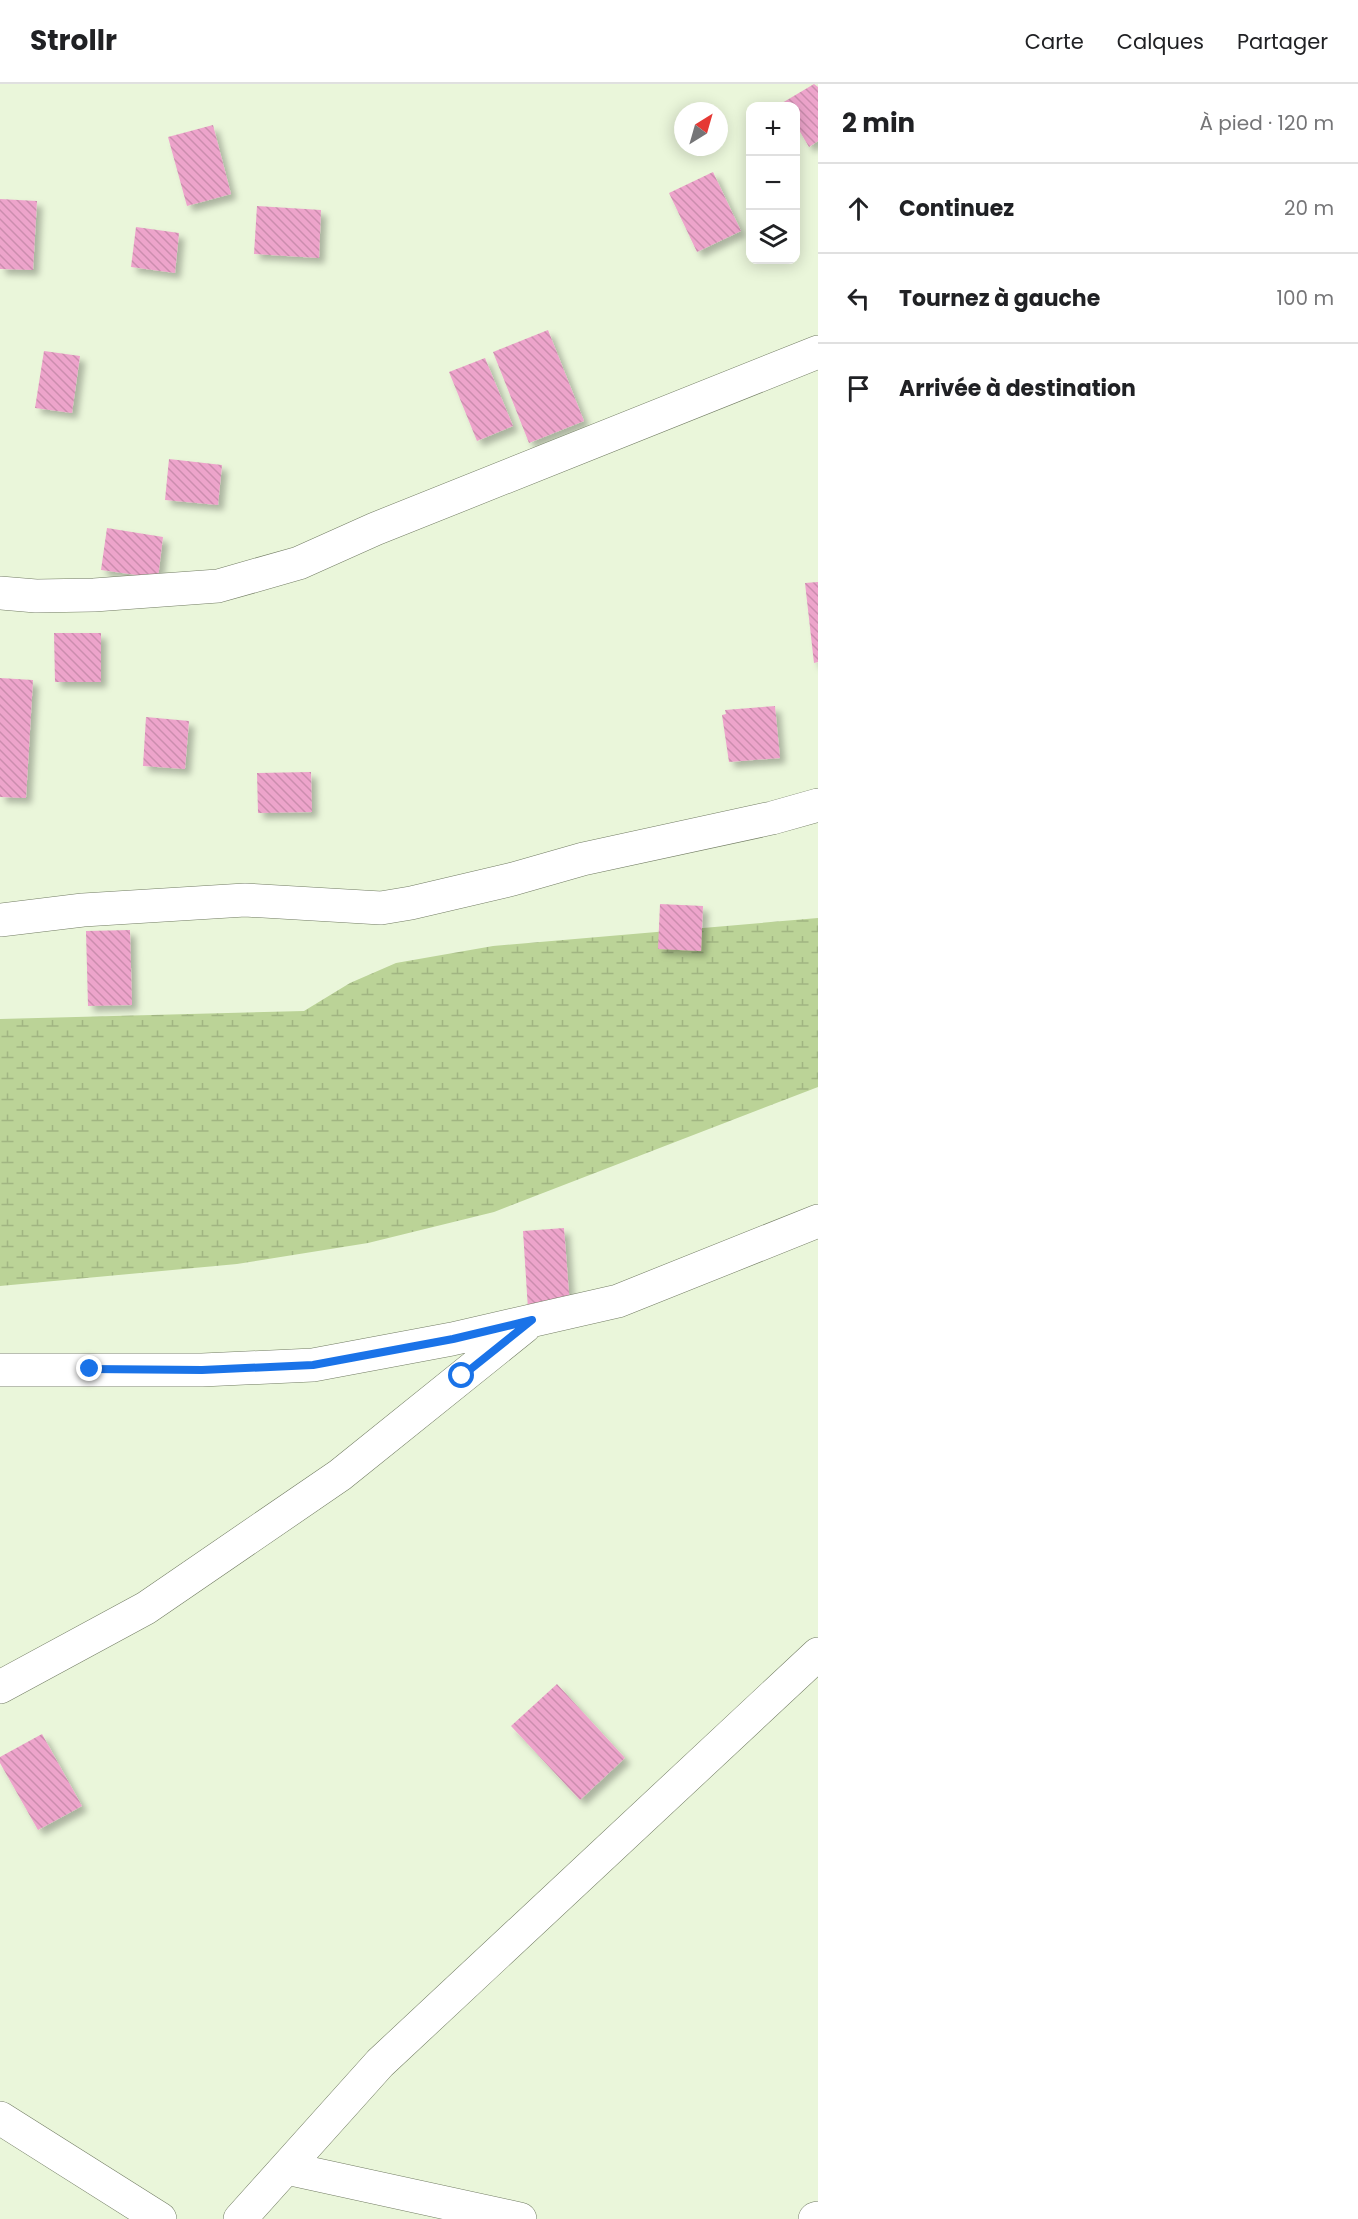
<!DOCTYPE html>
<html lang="fr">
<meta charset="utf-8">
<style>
:root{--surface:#fff;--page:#f2f2f2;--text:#202124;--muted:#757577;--line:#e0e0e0}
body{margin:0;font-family:Poppins,sans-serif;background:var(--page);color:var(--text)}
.controls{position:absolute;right:18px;top:18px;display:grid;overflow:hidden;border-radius:12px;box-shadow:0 3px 15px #0003}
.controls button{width:54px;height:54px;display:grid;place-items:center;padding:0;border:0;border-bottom:2px solid var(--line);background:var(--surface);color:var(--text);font:30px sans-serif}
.compass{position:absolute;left:674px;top:18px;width:54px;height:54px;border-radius:50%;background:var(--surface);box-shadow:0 3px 15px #0003;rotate:37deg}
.stop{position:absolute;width:18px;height:18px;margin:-14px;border:4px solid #1a73e8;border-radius:50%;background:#fff}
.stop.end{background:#1a73e8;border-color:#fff;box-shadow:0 2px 6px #0008}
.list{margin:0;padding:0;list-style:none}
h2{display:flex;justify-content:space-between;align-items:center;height:78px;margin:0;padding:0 24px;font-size:26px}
h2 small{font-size:20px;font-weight:400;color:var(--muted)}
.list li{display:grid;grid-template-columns:39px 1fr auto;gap:18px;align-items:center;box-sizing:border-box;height:90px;padding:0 24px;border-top:2px solid var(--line)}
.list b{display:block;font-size:22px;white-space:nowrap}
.list em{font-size:20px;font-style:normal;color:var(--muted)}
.icon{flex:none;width:33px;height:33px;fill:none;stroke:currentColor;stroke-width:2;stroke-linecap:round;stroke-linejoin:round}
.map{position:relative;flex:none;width:818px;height:2135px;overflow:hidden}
header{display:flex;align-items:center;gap:36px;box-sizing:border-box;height:84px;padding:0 30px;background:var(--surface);border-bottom:2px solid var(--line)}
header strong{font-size:28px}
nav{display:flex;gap:33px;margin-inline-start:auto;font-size:21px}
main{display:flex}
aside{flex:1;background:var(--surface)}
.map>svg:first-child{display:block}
</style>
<header>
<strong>Strollr</strong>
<nav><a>Carte</a><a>Calques</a><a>Partager</a></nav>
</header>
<main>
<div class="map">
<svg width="818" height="2135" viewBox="0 0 818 2135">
<defs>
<pattern id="wetland-marsh" width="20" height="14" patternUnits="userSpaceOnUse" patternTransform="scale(1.5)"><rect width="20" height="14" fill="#bbd397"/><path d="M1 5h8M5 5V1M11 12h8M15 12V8" fill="none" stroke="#a1b582"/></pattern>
<pattern id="building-back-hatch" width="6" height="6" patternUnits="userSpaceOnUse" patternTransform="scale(1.5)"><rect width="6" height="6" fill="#eda4cb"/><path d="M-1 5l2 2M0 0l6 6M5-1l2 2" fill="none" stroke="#cb8dae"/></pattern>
<filter id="shadow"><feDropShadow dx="5.5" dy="5.5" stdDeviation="3" flood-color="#0004"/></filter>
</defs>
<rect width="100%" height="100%" fill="#eaf6da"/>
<path fill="url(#wetland-marsh)" d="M818 834V1003L494 1128 368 1159 237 1180 0 1202V935L304 927 350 899 396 879 493 862Z"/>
<path fill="url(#building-back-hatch)" filter="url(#shadow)" d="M814 0 818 3V57L809 63 796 41V22H784L782 19Z
M213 41 231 110 187 122 168 53Z
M713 88 741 147 697 168 669 109Z
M0 115 37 117 33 186 0 185Z
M257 122 321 126 319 174 254 170Z
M136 143 179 149 175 189 131 183Z
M548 246 584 337 529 359 493 268Z
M44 267 80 272 72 329 35 324Z
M485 274 513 342 477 357 449 288Z
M169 375 222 381 218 421 165 416Z
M107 444 163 453 158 494 101 486Z
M818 498V578L814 579 805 499Z
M54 549H101V598H55Z
M0 594 33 596 26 714 0 713Z
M775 622 780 674 729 678 722 631 726 630 725 626Z
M146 633 189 637 185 685 143 682Z
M311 688 312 728 258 729 257 689Z
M660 820 703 822 701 867 658 865Z
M130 846 132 921 88 922 86 847Z
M564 1144 570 1222 528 1225 523 1147Z
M557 1600 625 1674 580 1716 511 1642Z
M42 1650 82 1722 38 1746 0 1679V1673Z"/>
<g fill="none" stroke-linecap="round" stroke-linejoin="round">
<g stroke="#727c63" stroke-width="34">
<path id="minor" d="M0 509 36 512 94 511 218 502 299 479 375 445 818 268
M0 836 83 826 245 816 381 824 411 819 513 795 583 775 772 734 818 721
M0 1286H202L313 1281 452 1255 618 1217 818 1137
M0 1603 146 1524 340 1391 524 1243
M0 2034 160 2135
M286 2084 520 2135
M240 2135 380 1979 818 1570
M815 2135 818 2134"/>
</g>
<use href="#minor" stroke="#fff" stroke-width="33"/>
</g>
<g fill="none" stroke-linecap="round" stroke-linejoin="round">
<path stroke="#1a73e8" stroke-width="8" d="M90 1285 202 1286 313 1281 453 1255 532 1236 462 1292"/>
</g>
</svg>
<div class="controls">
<button>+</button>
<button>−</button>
<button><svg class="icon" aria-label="layers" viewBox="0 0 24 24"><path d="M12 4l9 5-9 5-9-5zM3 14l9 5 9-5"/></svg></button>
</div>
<svg class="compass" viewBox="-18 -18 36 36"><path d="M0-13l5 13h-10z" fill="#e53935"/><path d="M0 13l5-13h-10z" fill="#757577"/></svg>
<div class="stop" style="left:462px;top:1292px"></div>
<div class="stop end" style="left:90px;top:1285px"></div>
</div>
<aside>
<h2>2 min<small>À pied · 120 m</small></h2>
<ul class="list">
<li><svg class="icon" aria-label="ahead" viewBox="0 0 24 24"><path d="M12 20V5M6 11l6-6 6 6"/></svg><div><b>Continuez</b></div><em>20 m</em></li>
<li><svg class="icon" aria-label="left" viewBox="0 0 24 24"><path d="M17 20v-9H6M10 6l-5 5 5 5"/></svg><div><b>Tournez à gauche</b></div><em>100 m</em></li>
<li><svg class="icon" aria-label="arrive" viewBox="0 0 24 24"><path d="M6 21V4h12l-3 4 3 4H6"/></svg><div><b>Arrivée à destination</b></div></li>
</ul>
</aside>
</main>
